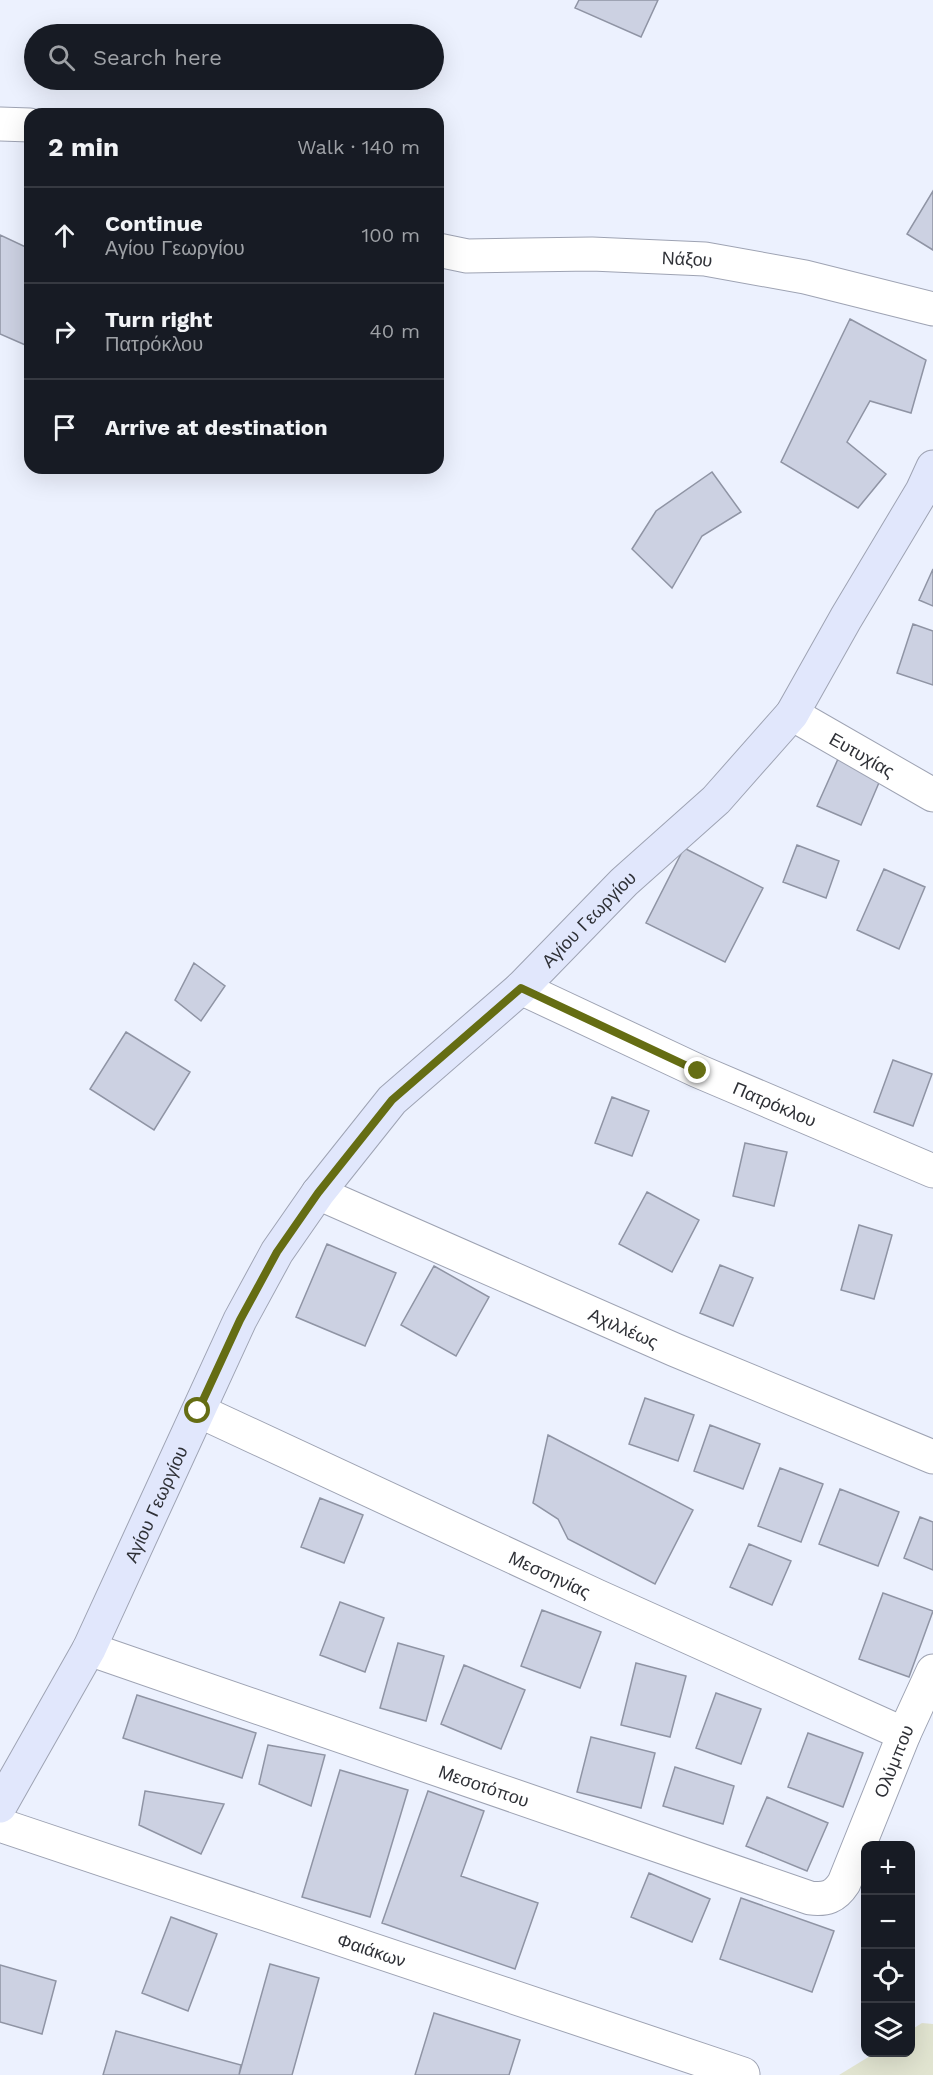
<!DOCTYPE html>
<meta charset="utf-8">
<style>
:root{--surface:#171b24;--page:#242831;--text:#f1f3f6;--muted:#9ea1a6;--line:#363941}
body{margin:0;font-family:"Work Sans",sans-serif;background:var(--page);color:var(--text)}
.controls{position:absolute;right:18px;bottom:18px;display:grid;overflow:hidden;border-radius:12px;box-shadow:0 6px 24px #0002}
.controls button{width:54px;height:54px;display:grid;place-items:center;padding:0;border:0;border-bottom:2px solid var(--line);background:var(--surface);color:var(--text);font:30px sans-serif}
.stop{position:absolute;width:18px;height:18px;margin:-14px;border:4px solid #656d13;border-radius:50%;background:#fff}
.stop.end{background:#656d13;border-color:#fff;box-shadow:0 2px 6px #0008}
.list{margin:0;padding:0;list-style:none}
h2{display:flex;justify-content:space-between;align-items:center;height:78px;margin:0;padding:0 24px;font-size:26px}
h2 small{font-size:20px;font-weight:400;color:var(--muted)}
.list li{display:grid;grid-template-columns:39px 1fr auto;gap:18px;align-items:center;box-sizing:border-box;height:96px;padding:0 24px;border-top:2px solid var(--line)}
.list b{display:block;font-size:22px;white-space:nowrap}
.list p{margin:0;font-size:20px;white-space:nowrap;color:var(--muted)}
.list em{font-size:20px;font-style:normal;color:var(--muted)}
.icon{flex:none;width:33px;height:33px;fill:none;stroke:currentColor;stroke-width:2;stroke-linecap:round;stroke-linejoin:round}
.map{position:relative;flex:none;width:933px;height:2075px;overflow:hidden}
.search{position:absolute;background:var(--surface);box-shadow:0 6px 24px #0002;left:24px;top:24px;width:420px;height:66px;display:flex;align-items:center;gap:15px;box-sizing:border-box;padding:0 21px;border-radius:33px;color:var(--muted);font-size:22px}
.panel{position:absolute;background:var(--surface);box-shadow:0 6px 24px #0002;left:24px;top:108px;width:420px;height:366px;border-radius:18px}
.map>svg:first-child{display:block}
</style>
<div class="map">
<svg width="933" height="2075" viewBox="0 0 933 2075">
<rect width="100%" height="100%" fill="#ecf1fe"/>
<path fill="#e1e4d0" d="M922 2023 933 2024V2075H839L875 2053 910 2052 911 2030Z"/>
<path fill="#ccd1e2" stroke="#8f94a4" stroke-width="1.5" d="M579 0H658L641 37 575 8Z
M933 191V250L907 234Z
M0 235 30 249V347L0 334Z
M850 319 926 360 911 413 870 401 847 442 886 474 858 508 781 462Z
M712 472 741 512 702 536 672 588 632 549 656 511Z
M933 569V606L919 600Z
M913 624 933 631V685L897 673Z
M838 759 881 778 861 825 817 806Z
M797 845 839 861 826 898 783 882Z
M684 848 763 888 725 962 646 923Z
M884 869 925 887 899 949 857 930Z
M194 963 225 986 201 1021 175 1000Z
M126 1032 190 1072 154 1130 90 1089Z
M893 1060 932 1074 913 1126 874 1112Z
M612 1097 649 1111 632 1156 595 1143Z
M745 1143 787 1152 774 1206 733 1196Z
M647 1192 699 1220 672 1272 619 1244Z
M859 1225 892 1235 874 1299 841 1290Z
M327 1244 396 1273 365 1346 296 1317Z
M720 1265 753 1278 733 1326 700 1313Z
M434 1266 489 1297 456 1356 401 1325Z
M645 1398 694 1415 678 1461 629 1444Z
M710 1425 760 1444 743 1489 694 1471Z
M548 1435 693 1510 655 1584 568 1539 558 1519 533 1503Z
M780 1468 823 1484 801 1542 758 1526Z
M840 1489 899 1512 878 1566 819 1544Z
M320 1498 363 1515 344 1563 301 1547Z
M920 1517 933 1522V1570L904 1558Z
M749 1544 791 1561 772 1605 730 1587Z
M883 1593 933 1611 909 1677 859 1659Z
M340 1602 384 1618 365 1672 320 1655Z
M542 1610 601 1632 580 1688 521 1666Z
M398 1643 444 1656 426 1721 380 1708Z
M636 1663 686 1676 670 1737 621 1725Z
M464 1665 525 1690 501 1749 441 1724Z
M716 1693 761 1709 741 1764 696 1748Z
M137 1695 256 1733 242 1778 123 1738Z
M808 1733 863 1753 843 1807 788 1787Z
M591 1737 655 1753 641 1808 577 1792Z
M268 1745 325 1755 311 1806 259 1784Z
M675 1767 734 1786 723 1824 663 1806Z
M340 1770 408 1790 370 1917 302 1897Z
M145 1791 224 1804 201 1854 139 1825Z
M428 1791 484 1811 461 1876 538 1903 515 1969 382 1923Z
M767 1797 828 1823 807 1871 746 1846Z
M649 1873 710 1899 692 1942 631 1917Z
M741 1898 834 1931 812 1992 720 1959Z
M171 1917 217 1934 188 2011 142 1993Z
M270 1964 319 1978 292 2075H239Z
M0 1965 56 1981 42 2034 0 2022Z
M434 2013 520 2040 509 2075H415Z
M116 2031 241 2065 239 2075H103Z"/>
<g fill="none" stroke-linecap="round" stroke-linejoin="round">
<g stroke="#9ea3b3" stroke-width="35">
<g id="street">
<path d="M0 124 30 125"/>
<path id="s1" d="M438 250 467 256 592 254 705 259 805 277 933 309"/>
<path id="s2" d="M792 714 933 795"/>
<path id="s3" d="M521 988 698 1071 933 1171"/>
<path id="s4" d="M318 1193 675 1350 933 1457"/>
<path id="s5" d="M199 1411 597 1596 904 1734"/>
<path id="s6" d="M89 1649 810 1898C826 1900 835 1897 844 1883L904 1734 933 1671"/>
<path id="s7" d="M0 1825 743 2074"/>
</g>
</g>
<g stroke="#9ea3b3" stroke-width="35">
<g id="secondary">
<path id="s8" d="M0 1806 89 1649 240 1320 277 1252 318 1193 392 1100 521 988 624 882 716 800 792 714 846 618 922 491 933 467"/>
</g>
</g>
<use href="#street" stroke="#fff" stroke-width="33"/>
<use href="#secondary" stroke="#e1e7fc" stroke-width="33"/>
</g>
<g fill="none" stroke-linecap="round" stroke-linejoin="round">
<path stroke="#656d13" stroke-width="8" d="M198 1411 240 1320 277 1252 318 1193 392 1100 521 988 698 1071"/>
</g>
<g text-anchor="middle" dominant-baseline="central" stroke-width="4.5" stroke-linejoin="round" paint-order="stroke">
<g font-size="18" fill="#2f3137" stroke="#fefefe">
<text stroke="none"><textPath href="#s1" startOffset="250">Νάξου</textPath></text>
<text stroke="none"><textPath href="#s2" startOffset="81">Ευτυχίας</textPath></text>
<text stroke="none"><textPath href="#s8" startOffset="1078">Αγίου Γεωργίου</textPath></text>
<text stroke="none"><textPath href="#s3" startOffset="279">Πατρόκλου</textPath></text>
<text stroke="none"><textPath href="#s4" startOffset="334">Αχιλλέως</textPath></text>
<text stroke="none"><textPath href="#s8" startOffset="340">Αγίου Γεωργίου</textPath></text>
<text stroke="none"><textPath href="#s5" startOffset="387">Μεσσηνίας</textPath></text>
<text stroke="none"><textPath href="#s6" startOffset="934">Ολύμπου</textPath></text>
<text stroke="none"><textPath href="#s6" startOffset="418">Μεσοτόπου</textPath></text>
<text stroke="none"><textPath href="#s7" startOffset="392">Φαιάκων</textPath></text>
</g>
</g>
</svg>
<div class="controls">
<button>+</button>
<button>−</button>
<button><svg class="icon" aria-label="locate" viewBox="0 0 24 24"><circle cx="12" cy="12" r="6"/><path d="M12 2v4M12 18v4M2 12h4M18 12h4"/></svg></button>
<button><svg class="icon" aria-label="layers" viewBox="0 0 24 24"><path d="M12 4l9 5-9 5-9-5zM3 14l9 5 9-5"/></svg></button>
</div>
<div class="stop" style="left:198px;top:1411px"></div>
<div class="stop end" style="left:698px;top:1071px"></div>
<div class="search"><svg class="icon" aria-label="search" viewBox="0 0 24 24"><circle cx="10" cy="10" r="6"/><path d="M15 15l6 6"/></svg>Search here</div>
<section class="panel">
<h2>2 min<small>Walk · 140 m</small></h2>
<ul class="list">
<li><svg class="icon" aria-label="ahead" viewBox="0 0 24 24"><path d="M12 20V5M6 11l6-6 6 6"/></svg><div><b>Continue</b><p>Αγίου Γεωργίου</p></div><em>100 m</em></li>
<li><svg class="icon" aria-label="right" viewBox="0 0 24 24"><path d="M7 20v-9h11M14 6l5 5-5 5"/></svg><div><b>Turn right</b><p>Πατρόκλου</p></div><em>40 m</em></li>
<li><svg class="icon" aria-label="arrive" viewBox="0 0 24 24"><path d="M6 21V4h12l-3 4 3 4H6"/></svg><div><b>Arrive at destination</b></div></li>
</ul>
</section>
</div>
